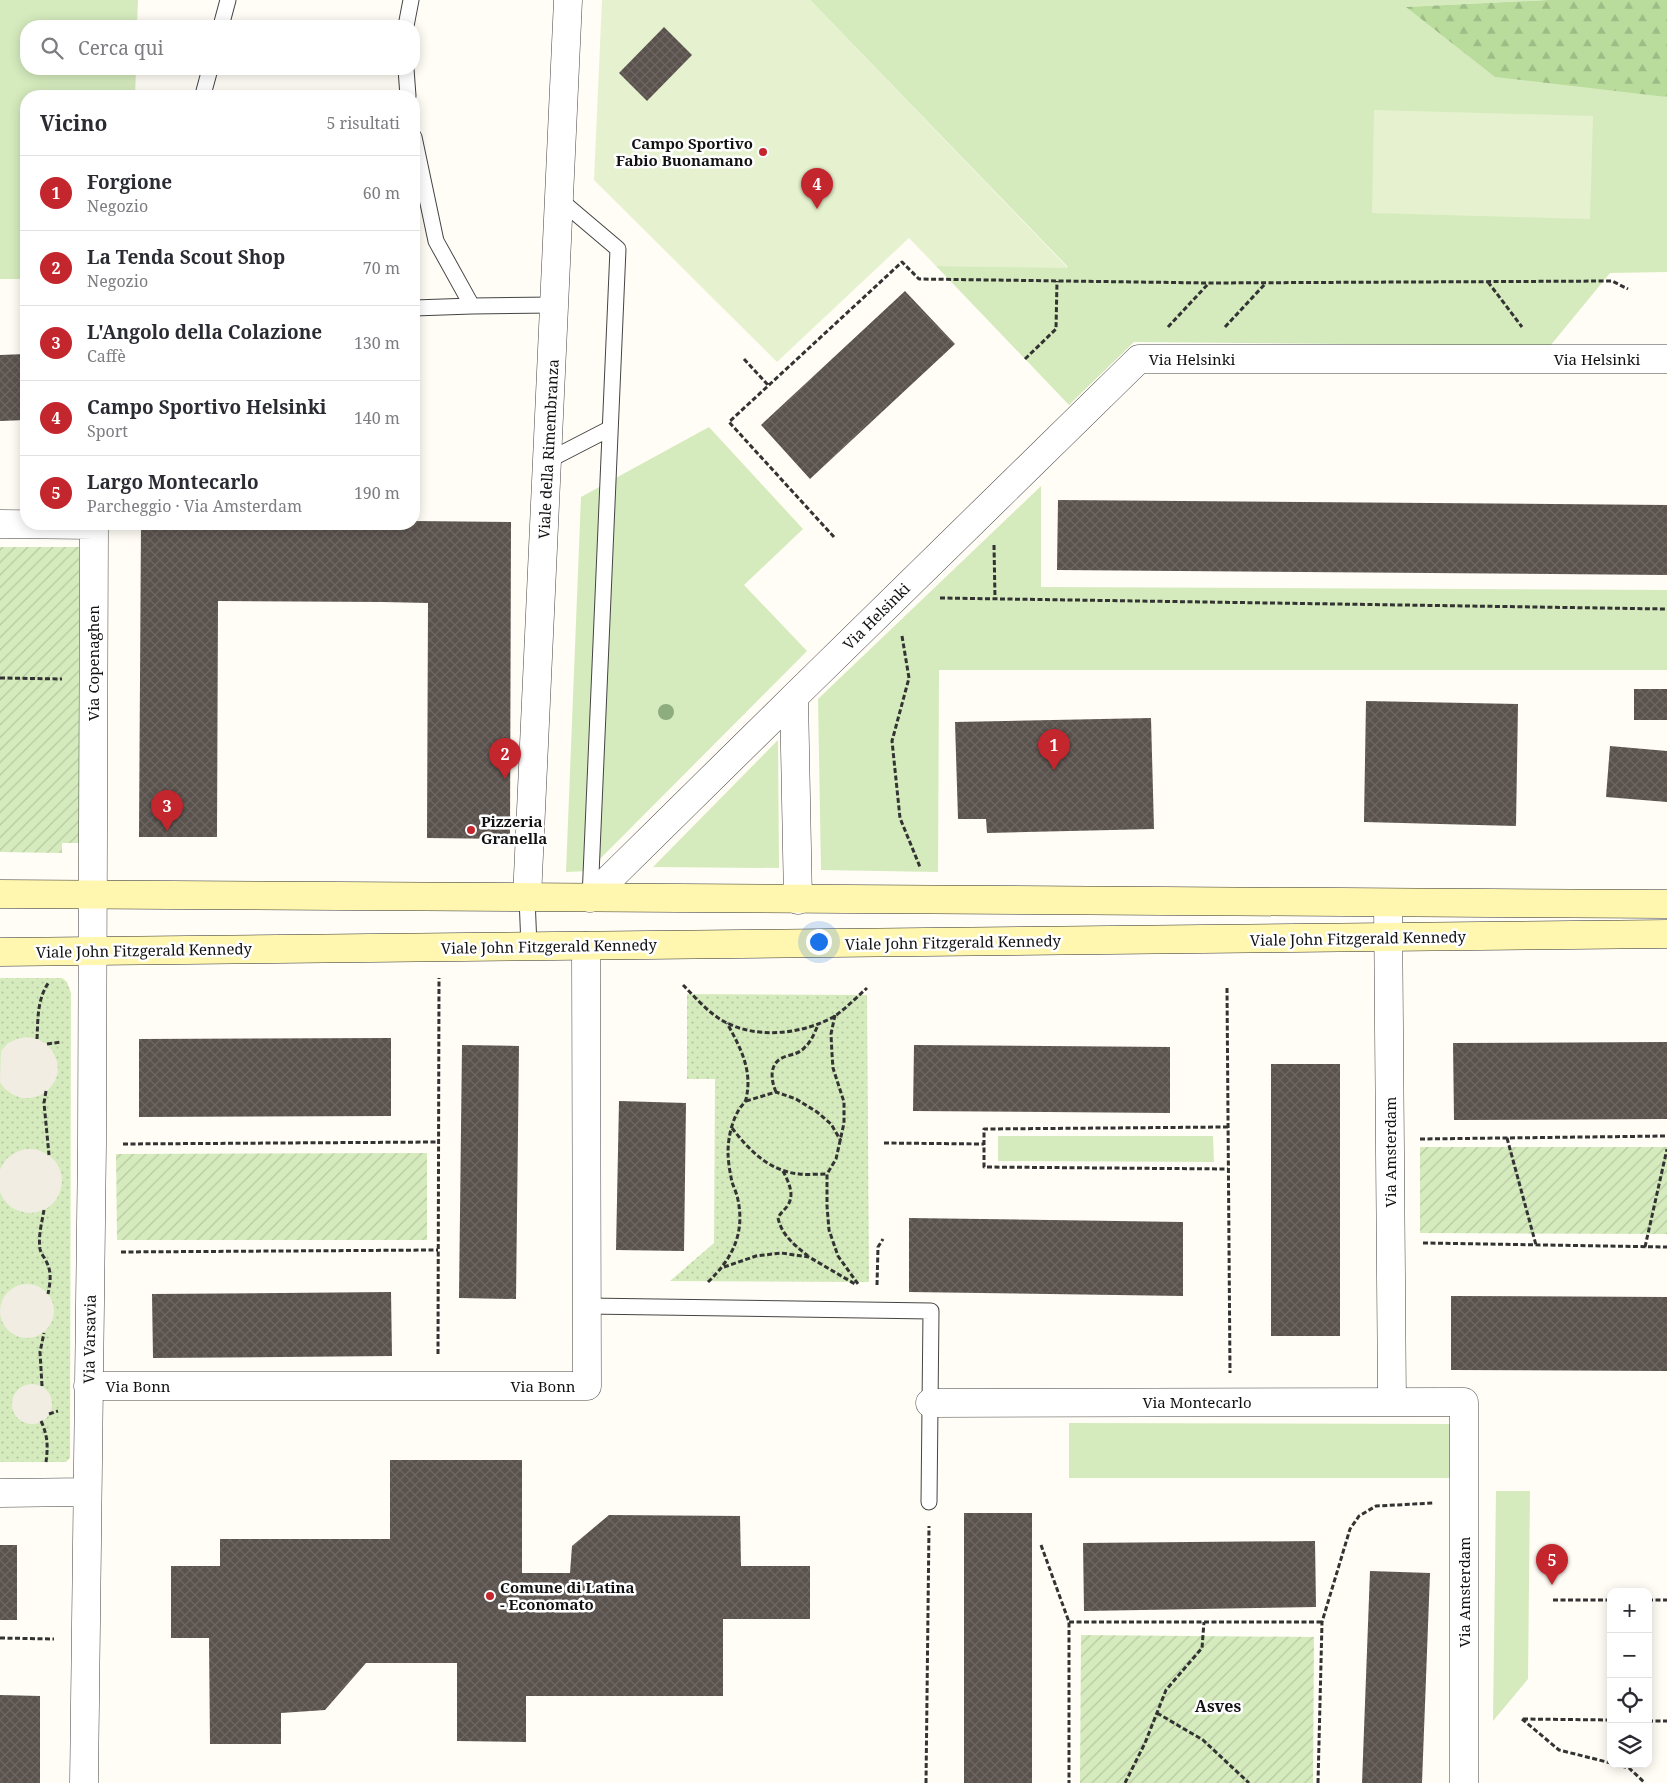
<!DOCTYPE html>
<html lang="it">
<meta charset="utf-8">
<style>
:root{--surface:#fff;--page:#f2f2f3;--text:#2b2b33;--muted:#7c7c81;--line:#e1e1e2;--accent:#c4262e}
body{margin:0;font-family:"Noto Serif",serif;background:var(--page);color:var(--text)}
.controls{position:absolute;right:15px;bottom:15px;display:grid;overflow:hidden;border-radius:10px;box-shadow:0 2px 12px #0003}
.controls button{width:45px;height:45px;display:grid;place-items:center;padding:0;border:0;border-bottom:1px solid var(--line);background:var(--surface);color:var(--text);font:25px sans-serif}
.you{position:absolute;left:818px;top:941px;width:18px;height:18px;margin:-12px;border:4px solid #fff;border-radius:50%;background:#1a73e8;box-shadow:0 0 0 8px #1a73e833}
.badge{display:grid;place-items:center;width:32px;height:32px;border-radius:50%;background:var(--accent);color:#fff;font-size:16px;font-weight:700}
.pin{position:absolute;translate:-50% -41px;filter:drop-shadow(0 1px 2px #0008)}
.pin::after{content:'';position:absolute;top:26px;width:18px;height:15px;background:inherit;clip-path:polygon(0 0,100% 0,50% 100%)}
.list{margin:0;padding:0;list-style:none}
h2{display:flex;justify-content:space-between;align-items:center;height:65px;margin:0;padding:0 20px;font-size:21px}
h2 small{font-size:16px;font-weight:400;color:var(--muted)}
.list li{display:grid;grid-template-columns:32px 1fr auto;gap:15px;align-items:center;box-sizing:border-box;height:75px;padding:0 20px;border-top:1px solid var(--line)}
.list b{display:block;font-size:19px;white-space:nowrap}
.list p{margin:0;font-size:16px;white-space:nowrap;color:var(--muted)}
.list em{font-size:16px;font-style:normal;color:var(--muted)}
.icon{flex:none;width:28px;height:28px;fill:none;stroke:currentColor;stroke-width:2;stroke-linecap:round;stroke-linejoin:round}
.map{position:relative;flex:none;width:1667px;height:1783px;overflow:hidden}
.search{position:absolute;background:var(--surface);box-shadow:0 2px 12px #0003;left:20px;top:20px;width:400px;height:55px;display:flex;align-items:center;gap:12px;box-sizing:border-box;padding:0 18px;border-radius:20px;color:var(--muted);font-size:19px}
.panel{position:absolute;background:var(--surface);box-shadow:0 2px 12px #0003;left:20px;top:90px;width:400px;height:440px;border-radius:20px}
.map>svg:first-child{display:block}
</style>
<div class="map">
<svg width="1667" height="1783" viewBox="0 0 1667 1783">
<defs>
<pattern id="forest-firs" width="22" height="20" patternUnits="userSpaceOnUse" patternTransform="scale(1.25)"><rect width="22" height="20" fill="#b9dc9c"/><path d="M5 1l3.5 6h-7zM16 11l3.5 6h-7z" fill="#9ebc85"/></pattern>
<pattern id="park-dots" width="8" height="8" patternUnits="userSpaceOnUse" patternTransform="scale(1.25)"><rect width="8" height="8" fill="#d5ebbd"/><path d="M2 2h.1M6 6h.1" fill="none" stroke="#b6c8a1" stroke-width="1.8" stroke-linecap="round"/></pattern>
<pattern id="garden-furrows" width="10" height="10" patternUnits="userSpaceOnUse" patternTransform="scale(1.25)"><rect width="10" height="10" fill="#d5ebbd"/><path d="M-1 1l2-2M0 10L10 0M9 11l2-2" fill="none" stroke="#b6c8a1"/></pattern>
<pattern id="building-cross-hatch" width="8" height="8" patternUnits="userSpaceOnUse" patternTransform="scale(1.25)"><rect width="8" height="8" fill="#5a524d"/><path d="M0 0l8 8M0 8l8-8" fill="none" stroke="#6d6662"/></pattern>
</defs>
<rect width="100%" height="100%" fill="#fffdf5"/>
<path fill="#d5ebbd" d="M0 0H138L137 26H26V69H136L135 96H26V279H0Z
M810 0H1548L1407 7 1667 97V272L1610 273 1550 346 1134 342 1069 405 936 266 1068 267Z
M709 427 803 529 744 585 807 651 588 871 566 872 581 497Z
M1041 486V587L1667 590V670H939L938 872 821 870 818 699Z
M778 740 779 868 653 867Z
M998 1136H1213L1214 1162 998 1161Z
M1069 1423 1452 1424V1478H1069Z
M1496 1491H1530L1528 1679 1493 1721Z"/>
<path fill="url(#forest-firs)" d="M1548 0H1667V97L1495 77 1406 7Z"/>
<path fill="url(#park-dots)" d="M0 978H62L67 982 71 993 70 1458 66 1462H0Z
M687 994 867 995 869 1282 670 1281 714 1243 715 1079H687Z"/>
<path fill="url(#garden-furrows)" d="M0 547H79V843H62V853L0 852Z
M1420 1147H1667V1234L1420 1233Z
M427 1153V1240H117L116 1154Z
M1081 1635 1314 1637 1313 1783H1080Z"/>
<path fill="#e6f2cf" d="M602 0H810L1068 268 936 266 909 238 777 362 594 180Z
M1374 110 1593 116 1590 219 1372 213Z"/>
<path fill="#f1ede2" d="M27 1037 37 1039 47 1044 53 1052 57 1061 58 1072 55 1081 49 1089 41 1095 31 1098H21L12 1094 4 1088 0 1082 1 1051 8 1043 17 1039Z
M-2 1181a32 32 0 1 1 64 0a32 32 0 1 1-64 0Z
M0 1311a27 27 0 1 1 54 0a27 27 0 1 1-54 0Z
M12 1404a20 20 0 1 1 40 0a20 20 0 1 1-40 0Z"/>
<path fill="url(#building-cross-hatch)" d="M664 27 692 55 647 101 619 73Z
M905 291 955 344 810 479 761 425Z
M26 354V420L0 421V355Z
M1058 500 1667 505V575L1057 570Z
M414 521 511 522 510 839 427 838 428 603 383 602 218 601 217 837H139L141 524H414Z
M1634 689H1667V720H1634Z
M1366 701 1518 704 1516 826 1364 822Z
M1151 718 1154 829 987 833 986 819H958L955 722Z
M1610 746 1667 751V802L1606 797Z
M391 1038V1116L139 1117V1039Z
M1667 1042V1119L1454 1120 1453 1043Z
M462 1045 519 1046 516 1299 459 1298Z
M914 1045 1170 1047V1113L913 1111Z
M1271 1064H1340V1336H1271Z
M619 1101 686 1103 684 1251 616 1250Z
M909 1218 1183 1222V1296L909 1292Z
M391 1292 392 1356 153 1358 152 1294Z
M1451 1296 1667 1297V1371L1451 1370Z
M390 1460H522V1573H570L572 1546 609 1515 740 1516 741 1566H810V1619H723V1696H526V1742L457 1741V1663H366L325 1710 281 1713V1744H210L209 1638H171V1566H220V1539H390Z
M964 1513H1032V1783H964Z
M1315 1541 1316 1607 1084 1611 1083 1543Z
M0 1545H17V1620H0Z
M1370 1571 1430 1573 1422 1783H1362Z
M0 1695 40 1696V1783H0Z"/>
<g fill="none" stroke-linecap="round" stroke-linejoin="round">
<g stroke="#444" stroke-width="17">
<path id="lane" d="M221 26 228 0
M406 26 411 0
M406 69 408 96
M204 96V91L210 69
M414 137 436 241 472 306 554 305
M559 199 618 249 590 898
M414 308 472 306
M547 461 609 429
M527 898 529 946
M587 1306 931 1311 929 1502"/>
</g>
<g stroke="#444" stroke-width="29">
<path id="street" d="M0 524 94 525 92 1144 84 1783
M794 697 1139 359H1667
M527 898 568 0
M590 898 794 697 798 900
M1388 903 1392 1402
M88 1386H587L586 946
M930 1403 1464 1402V1783
M0 1493 87 1492"/>
</g>
<g stroke="#333" stroke-width="29">
<path id="secondary" d="M0 894 1667 904
M0 952 1667 934"/>
</g>
<path stroke="#333" stroke-width="3" stroke-dasharray="5 2.5" stroke-linecap="butt" d="M1488 282 1522 327
M1168 327 1209 283
M1225 327 1265 284
M744 359 768 385
M1025 359 1056 329 1057 281
M834 537 729 422 902 262 919 279 1209 283 1612 281 1628 289
M994 545 995 599
M940 598 1667 609
M902 636 909 678 892 741 900 818 920 867
M0 678 62 679
M683 985C696 998 710 1015 727 1023 759 1039 804 1034 835 1016 846 1008 857 997 867 988
M1227 988 1230 1373
M835 1015 831 1034 832 1054 833 1068 844 1102V1123L836 1159 827 1174V1206L829 1230 838 1256 858 1284
M37 1039C38 1019 37 999 49 982
M47 1044 61 1042
M46 1091 44 1103 49 1155
M776 1092C770 1078 769 1061 787 1056 794 1054 800 1053 805 1047 812 1041 815 1031 819 1023
M746 1101 776 1092 796 1099 817 1112 831 1124 841 1141
M1228 1127 984 1129V1167L1228 1169
M732 1128C749 1150 769 1171 799 1174 808 1175 818 1174 827 1174
M1507 1138 1536 1245
M1420 1139 1667 1136
M884 1143 984 1144
M123 1144 438 1142
M783 1171C788 1181 795 1194 788 1205 785 1210 780 1213 778 1218 782 1236 795 1245 808 1256
M44 1210C42 1222 38 1236 40 1249 41 1254 45 1258 47 1263 52 1273 50 1284 48 1294
M1423 1243 1667 1247
M1645 1247 1667 1149
M121 1252 438 1250
M724 1267 756 1256 781 1253 809 1257 855 1284
M708 1282C732 1259 745 1234 738 1200 737 1194 734 1188 732 1182 730 1173 728 1161 728 1152 728 1138 732 1120 740 1108 742 1105 745 1103 746 1099 753 1070 740 1047 727 1023
M877 1285 878 1247 883 1239
M438 1354 439 978
M42 1386 40 1352 44 1333
M49 1414 58 1411
M41 1421C48 1436 48 1447 46 1462
M1041 1545 1069 1622V1783
M1553 1600H1611
M1648 1600H1667
M1069 1622H1322
M0 1638 54 1639
M1157 1713 1203 1740 1249 1783
M1522 1719 1559 1750 1611 1763
M1523 1719 1611 1720
M1648 1721H1667
M1614 1764 1629 1768 1645 1783
M926 1783 929 1526
M1125 1783 1145 1743 1166 1690 1202 1648 1204 1622
M1318 1783 1322 1622 1350 1529 1359 1516 1376 1506 1434 1503"/>
<use href="#lane" stroke="#fff" stroke-width="15"/>
<use href="#street" stroke="#fff" stroke-width="28"/>
<use href="#secondary" stroke="#fff6b0" stroke-width="28"/>
</g>
<circle fill="#8dad7f" cx="666" cy="712" r="8"/>
<g fill="#c4262e" stroke="#fff" stroke-width="2">
<circle cx="763" cy="152" r="5"/>
<circle cx="471" cy="830" r="5"/>
<circle cx="490" cy="1596" r="5"/>
</g>
<g text-anchor="middle" dominant-baseline="central" stroke-width="5" stroke-linejoin="round" paint-order="stroke">
<g font-size="15" font-weight="bold" fill="#111" stroke="#fff" text-anchor="start">
<text x="753" y="143" text-anchor="end">Campo Sportivo<tspan x="753" dy="17">Fabio Buonamano</tspan></text>
<text x="481" y="821">Pizzeria<tspan x="481" dy="17">Granella</tspan></text>
<text x="500" y="1587">Comune di Latina<tspan x="500" dy="17">- Economato</tspan></text>
</g>
<g font-size="15" fill="#111" stroke="#fff">
<text x="1192" y="359">Via Helsinki</text>
<text x="1597" y="359">Via Helsinki</text>
<text transform="translate(548 449) rotate(-87)">Viale della Rimembranza</text>
<text transform="translate(876 616) rotate(-45)">Via Helsinki</text>
<text transform="translate(93 663) rotate(-90)">Via Copenaghen</text>
<text transform="translate(1358 938) rotate(-1)">Viale John Fitzgerald Kennedy</text>
<text transform="translate(953 942) rotate(-1)">Viale John Fitzgerald Kennedy</text>
<text transform="translate(549 946) rotate(-1)">Viale John Fitzgerald Kennedy</text>
<text transform="translate(144 950) rotate(-1)">Viale John Fitzgerald Kennedy</text>
<text transform="translate(1390 1152) rotate(-90)">Via Amsterdam</text>
<text transform="translate(89 1339) rotate(-89)">Via Varsavia</text>
<text x="138" y="1386">Via Bonn</text>
<text x="543" y="1386">Via Bonn</text>
<text x="1197" y="1402">Via Montecarlo</text>
<text transform="translate(1464 1592) rotate(-90)">Via Amsterdam</text>
</g>
<g font-size="16" font-weight="bold" fill="#111" stroke="#fff">
<text x="1218" y="1706">Asves</text>
</g>
</g>
</svg>
<div class="controls">
<button>+</button>
<button>−</button>
<button><svg class="icon" aria-label="locate" viewBox="0 0 24 24"><circle cx="12" cy="12" r="6"/><path d="M12 2v4M12 18v4M2 12h4M18 12h4"/></svg></button>
<button><svg class="icon" aria-label="layers" viewBox="0 0 24 24"><path d="M12 4l9 5-9 5-9-5zM3 14l9 5 9-5"/></svg></button>
</div>
<div class="you"></div>
<div class="pin badge" style="left:1054px;top:770px">1</div>
<div class="pin badge" style="left:505px;top:779px">2</div>
<div class="pin badge" style="left:167px;top:831px">3</div>
<div class="pin badge" style="left:817px;top:209px">4</div>
<div class="pin badge" style="left:1552px;top:1585px">5</div>
<div class="search"><svg class="icon" aria-label="search" viewBox="0 0 24 24"><circle cx="10" cy="10" r="6"/><path d="M15 15l6 6"/></svg>Cerca qui</div>
<section class="panel">
<h2>Vicino<small>5 risultati</small></h2>
<ul class="list">
<li><span class="badge">1</span><div><b>Forgione</b><p>Negozio</p></div><em>60 m</em></li>
<li><span class="badge">2</span><div><b>La Tenda Scout Shop</b><p>Negozio</p></div><em>70 m</em></li>
<li><span class="badge">3</span><div><b>L'Angolo della Colazione</b><p>Caffè</p></div><em>130 m</em></li>
<li><span class="badge">4</span><div><b>Campo Sportivo Helsinki</b><p>Sport</p></div><em>140 m</em></li>
<li><span class="badge">5</span><div><b>Largo Montecarlo</b><p>Parcheggio · Via Amsterdam</p></div><em>190 m</em></li>
</ul>
</section>
</div>
